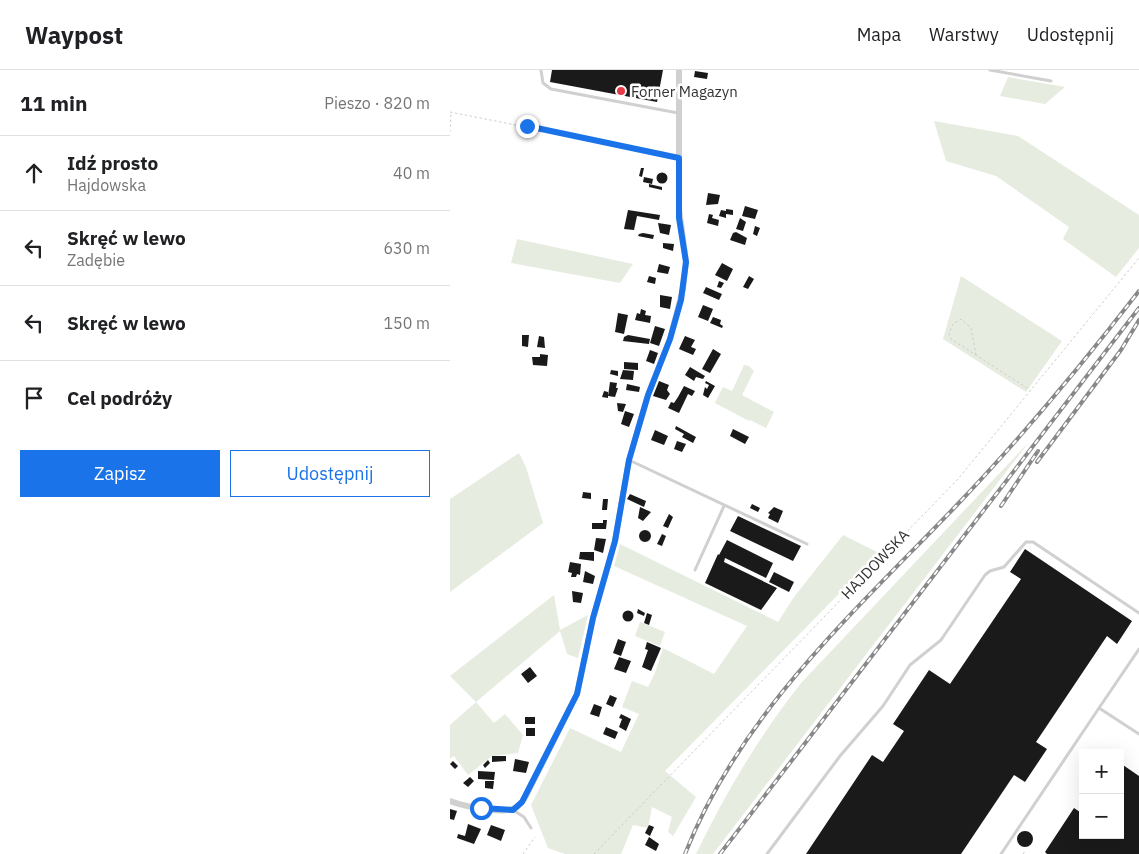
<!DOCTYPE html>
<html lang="pl">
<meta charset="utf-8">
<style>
:root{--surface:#fff;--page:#f2f2f2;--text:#202124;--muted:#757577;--line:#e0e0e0;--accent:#1a73e8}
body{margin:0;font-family:"IBM Plex Sans",sans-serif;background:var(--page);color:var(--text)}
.controls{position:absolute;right:15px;bottom:15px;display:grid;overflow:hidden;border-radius:0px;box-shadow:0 5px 20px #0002}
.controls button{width:45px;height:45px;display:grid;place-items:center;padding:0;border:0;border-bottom:1px solid var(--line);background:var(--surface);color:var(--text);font:25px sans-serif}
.stop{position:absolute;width:15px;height:15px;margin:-11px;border:4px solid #1a73e8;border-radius:50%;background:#fff}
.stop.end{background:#1a73e8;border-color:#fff;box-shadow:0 1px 5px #0008}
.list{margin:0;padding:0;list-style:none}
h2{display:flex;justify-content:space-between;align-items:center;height:65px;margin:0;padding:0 20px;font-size:21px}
h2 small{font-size:16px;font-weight:400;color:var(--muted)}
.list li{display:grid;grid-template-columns:32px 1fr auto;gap:15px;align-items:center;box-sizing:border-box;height:75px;padding:0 20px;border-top:1px solid var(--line)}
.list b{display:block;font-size:19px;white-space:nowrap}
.list p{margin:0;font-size:16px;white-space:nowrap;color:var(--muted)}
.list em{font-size:16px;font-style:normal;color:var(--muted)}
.actions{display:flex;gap:10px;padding:15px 20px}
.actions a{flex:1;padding:11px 0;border:1px solid var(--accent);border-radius:0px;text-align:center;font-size:18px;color:var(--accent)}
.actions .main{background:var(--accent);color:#fff}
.icon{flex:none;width:28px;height:28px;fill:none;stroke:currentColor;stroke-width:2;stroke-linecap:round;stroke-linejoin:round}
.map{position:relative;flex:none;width:689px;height:784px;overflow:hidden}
header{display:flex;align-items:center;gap:30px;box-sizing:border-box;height:70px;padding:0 25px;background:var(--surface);border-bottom:1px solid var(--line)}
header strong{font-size:24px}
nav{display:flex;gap:28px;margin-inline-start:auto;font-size:18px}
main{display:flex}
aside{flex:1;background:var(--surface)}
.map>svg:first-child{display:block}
</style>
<header>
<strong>Waypost</strong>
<nav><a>Mapa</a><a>Warstwy</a><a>Udostępnij</a></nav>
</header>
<main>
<aside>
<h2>11 min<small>Pieszo · 820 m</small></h2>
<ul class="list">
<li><svg class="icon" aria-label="ahead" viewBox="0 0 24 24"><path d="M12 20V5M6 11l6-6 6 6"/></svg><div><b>Idź prosto</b><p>Hajdowska</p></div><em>40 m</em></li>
<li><svg class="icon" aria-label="left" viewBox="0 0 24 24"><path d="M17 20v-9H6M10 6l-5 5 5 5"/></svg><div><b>Skręć w lewo</b><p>Zadębie</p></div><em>630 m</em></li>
<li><svg class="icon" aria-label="left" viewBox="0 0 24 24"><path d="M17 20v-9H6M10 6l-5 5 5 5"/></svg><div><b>Skręć w lewo</b></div><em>150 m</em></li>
<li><svg class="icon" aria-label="arrive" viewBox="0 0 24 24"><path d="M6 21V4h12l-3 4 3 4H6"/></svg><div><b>Cel podróży</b></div></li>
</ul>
<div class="actions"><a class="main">Zapisz</a><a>Udostępnij</a></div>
</aside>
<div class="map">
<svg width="689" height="784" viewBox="0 0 689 784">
<rect width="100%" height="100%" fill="#fff"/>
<path fill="#e6ecdf" d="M558 7 615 17 595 34 550 26Z
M484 51 568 66 689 145V178L666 207 613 169 619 157 546 106 496 91Z
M67 169 183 194 170 213 61 193Z
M511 206 612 271 576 322 493 269Z
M294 295 299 296 304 301 292 325 324 342 316 358 300 350 299 351 265 333 273 317 282 321Z
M579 372 263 784H246C276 722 309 666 352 612Z
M69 383 76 397 93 453 0 522V429Z
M393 465 429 483 215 701 246 727 223 766 218 762 222 747 202 737 198 758 183 755 171 784H115L98 778 81 735 120 658 171 682 189 644 172 637 182 611 198 617 205 603 213 578 264 604 297 556 164 496 170 474 328 552 344 527Z
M104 525 110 560 138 545 128 588 117 584 110 561 26 632 44 653 55 644 73 665 68 683 42 686 18 705 4 686 0 689V655L26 632 0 606Z
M190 552 215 562 210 576 185 566Z"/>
<path fill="#1a1a1a" d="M102 0H213L207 32 100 12Z
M245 1 258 3 257 9 244 7Z
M191 98H194L192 107 189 106Z
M206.5 108a5.5 5.5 0 1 1 11 0a5.5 5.5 0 1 1-11 0Z
M194 107 203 109 202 114 193 112Z
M199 114 212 117V120L199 117Z
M258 123 270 125 268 134 256 135Z
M295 136 308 140 305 149 292 146Z
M276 139 283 140V145L276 144V148L269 146 271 140 276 141Z
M178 140 210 145 209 150 187 146 184 160 174 159Z
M259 144 263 145 262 148 269 150 268 156 257 153Z
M290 148 296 152 293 161 286 159Z
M208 153 221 155 219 165 210 163Z
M305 156 310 158 307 166 303 164Z
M286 162 297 168 295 175 280 170 283 163Z
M193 163 204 165 203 169 188 166 189 164Z
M213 173 224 174 223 181 213 178Z
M272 193 283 199 277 211 265 205Z
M209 194 220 197 218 204 207 202Z
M199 206 206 208 205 214 197 212Z
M299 206 304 209 298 219 293 217Z
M269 211 274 213 271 218 267 217Z
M256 217 272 224 269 230 253 223Z
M210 225 222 227 220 239 210 237Z
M253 235 263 239 258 251 248 247Z
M191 239 196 241 195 245 201 246 200 253 185 250 187 243 190 244Z
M168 243 178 245 174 264 165 262Z
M263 247 271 250 270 254 273 256 272 258 260 253Z
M205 256 215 259 209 276 200 273Z
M72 265H79L78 277 72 276Z
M178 265 200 269 199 274 173 271 174 267Z
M89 266 94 267 95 278 87 277Z
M235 266 245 270 241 277 246 279 243 285 229 279Z
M263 279 271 284 260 303 252 299Z
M200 280 208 283 204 294 196 291Z
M90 284 98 285 97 296 83 295 82 287H90Z
M174 292 188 293V300L174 299Z
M240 297 255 306 253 309 246 307 244 311 235 305Z
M161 300 168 301V306L160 304Z
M173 300 184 301 183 310 170 309Z
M209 311 219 315 217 320 220 324 216 330 203 326Z
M256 311 265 316 258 328 253 325 255 317 257 319 259 315 255 313Z
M160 312 167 313 166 318H168L165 327 158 326Z
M177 314 190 317 189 322 176 320Z
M234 316 245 321 242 326 238 324 229 343 218 338 221 332 224 333 228 327Z
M154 321 158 322V328L152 327Z
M167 333 176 334 173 342 168 341Z
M175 341 184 344 179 357 171 354Z
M226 356 246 367 243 373 232 367 234 364 225 359Z
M283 359 299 367 295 374 280 366Z
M205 360 218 366 214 375 201 370Z
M227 371 236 374 232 382 224 379Z
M133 422 141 423V429L132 428Z
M180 424 196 431 194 437 177 429Z
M153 429H158L157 440H152Z
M302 434 310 438 308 442 300 438Z
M190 437 201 442 193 451 188 448Z
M324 437 333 441 328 453 318 448 320 444 318 443Z
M219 444 223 447 218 458 213 456Z
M288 446 351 476 343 491 280 461Z
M153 450H157L156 459H142V453H153Z
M189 466a6 6 0 1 1 12 0a6 6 0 1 1-12 0Z
M212 464 216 466 212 476 207 474Z
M146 468 156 469 153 483 144 480Z
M277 470 323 493 316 508 275 488 274 492 327 518 311 540 255 513 268 484 269 485Z
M575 479 682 551 667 574 657 566 586 672 597 679 575 712 564 705 511 784H356L422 685 433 692 454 661 443 654 479 600 500 614 571 509 560 502Z
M130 482H144V491L129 489Z
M120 492 131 494 130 505 127 504 126 507H121L122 503 118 502Z
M135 501 145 506 143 514 133 512Z
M324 502 344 512 339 522 319 512Z
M122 521 133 523 131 533 123 532Z
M188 539 195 543 194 546 187 543Z
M172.5 546a5.5 5.5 0 1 1 11 0a5.5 5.5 0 1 1-11 0Z
M197 543 202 545 199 555 194 553Z
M168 569 176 572 171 586 163 583Z
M197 572 211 578 201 601 192 597 198 580 195 579Z
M169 587 181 591 176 603 164 599Z
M80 597 87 606 78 613 71 604Z
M160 625 167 628 163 637 156 634Z
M144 634 152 637 149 647 140 644Z
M171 644 181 649 176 661 169 657 172 649 169 648Z
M75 647H85V654H75Z
M156 657 168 662 165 669 153 664Z
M76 658H85V666H76Z
M42 686H56V691L42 692Z
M65 689 79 692 76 703 63 701Z
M38 690 40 693 35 698 33 695Z
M3 691 8 696 5 699 0 694Z
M670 693 689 706V784H597L595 782 624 738 633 744V765H670Z
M28 701 45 702 44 710 28 709Z
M20 707 24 711 18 717 13 713Z
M35 711H44L43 719 35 718Z
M0 739 7 741 4 750 0 749Z
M18 754 31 759 24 774 7 768 8 764 15 766Z
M41 755 55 760 51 771 37 765Z
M199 755 204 757 200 766 195 763Z
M567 769a8 8 0 1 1 16 0a8 8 0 1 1-16 0Z
M199 767 209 774 206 781 195 775Z"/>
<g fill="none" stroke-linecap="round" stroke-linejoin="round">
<path stroke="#cdcdcd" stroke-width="1" stroke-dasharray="2.5 2.5" stroke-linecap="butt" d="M0 42 222 86
M0 62 1 43
M526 285 521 258 511 249 503 254 499 264 501 269 580 320
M73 784 85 767
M144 784 508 409 689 188
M573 784 576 780"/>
<path stroke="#d0d0d0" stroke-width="3" d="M91 0 93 13 101 19 228 43
M540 0 601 11
M179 390 357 474
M245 500 274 436
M689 579 649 638 689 664
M63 740 74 747 81 758
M317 784 390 686 433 636 460 595 491 570 535 505 540 501 554 497 576 472H583L689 543
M551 784 649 638"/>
<path stroke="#d0d0d0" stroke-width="6" d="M0 731C14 736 52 745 65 738 70 736 73 731 76 726L127 624 143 548 165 471 179 390 198 325 220 269 233 219 236 191 229 139V0"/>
<g stroke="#888" stroke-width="4">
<path id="rail" d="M587 392 671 280 689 250
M551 436 588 381
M235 784C290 644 403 543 505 437 571 368 631 296 689 221
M270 784 689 238"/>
</g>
<use href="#rail" stroke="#fff" stroke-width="2" stroke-dasharray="5.5" stroke-linecap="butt"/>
</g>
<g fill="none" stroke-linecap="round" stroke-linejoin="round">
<path stroke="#1a73e8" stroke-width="6" d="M31 738 63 740 72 732 127 624 143 548 165 471 179 390 198 325 220 269 231 230 236 192 229 148V88L77 56"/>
</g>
<circle fill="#e63946" stroke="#fff" stroke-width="2" cx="171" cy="21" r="5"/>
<g text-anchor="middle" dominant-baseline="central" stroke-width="5" stroke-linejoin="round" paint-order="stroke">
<g font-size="15" fill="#333" stroke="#fff" text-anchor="start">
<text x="181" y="21">Forner Magazyn</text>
</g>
<g font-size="15" fill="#333" stroke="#fff">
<text transform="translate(425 494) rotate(-46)">HAJDOWSKA</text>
</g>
</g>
</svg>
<div class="controls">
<button>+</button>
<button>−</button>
</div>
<div class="stop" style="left:31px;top:738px"></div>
<div class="stop end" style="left:77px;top:56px"></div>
</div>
</main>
